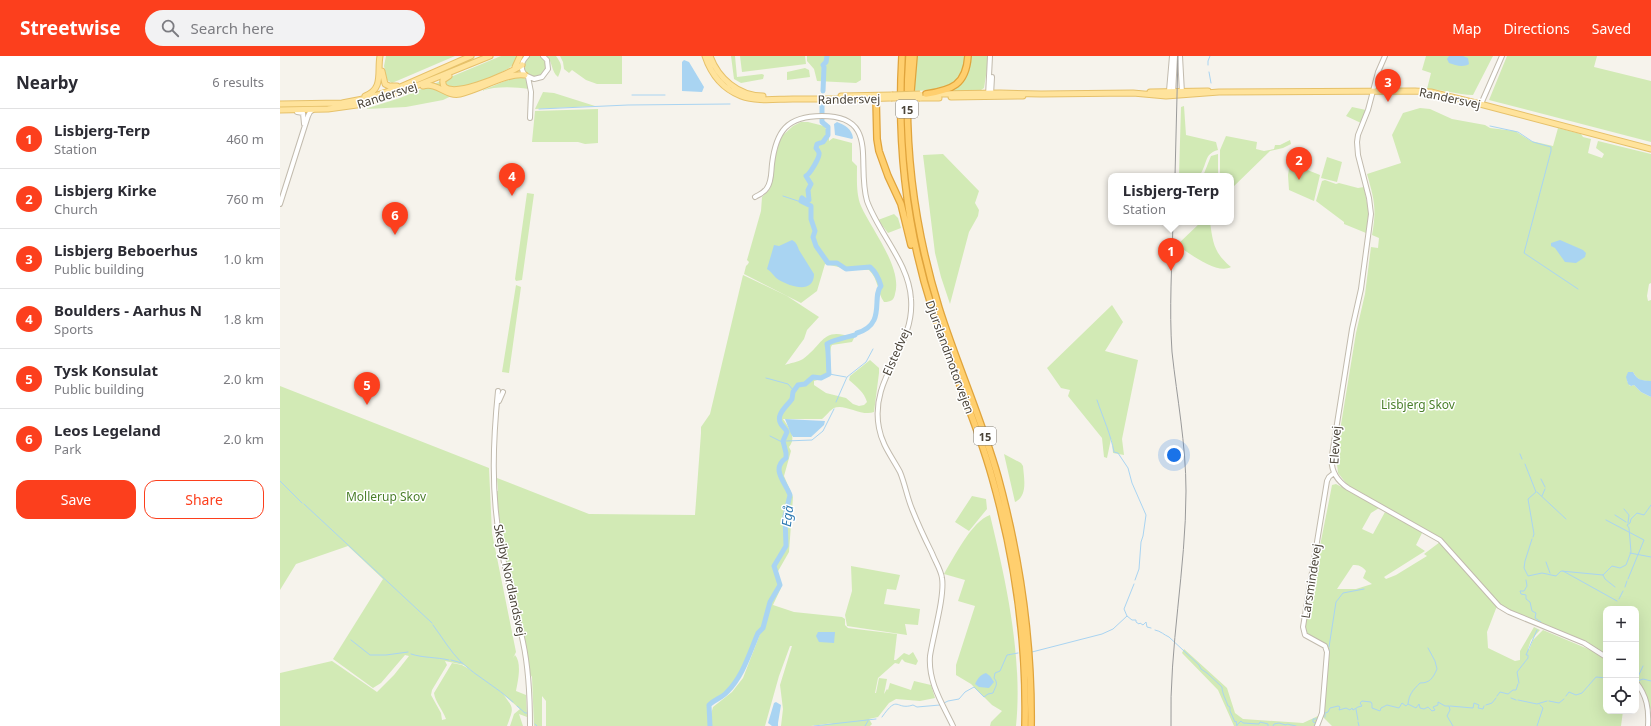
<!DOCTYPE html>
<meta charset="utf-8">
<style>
:root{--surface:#fff;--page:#f2f2f3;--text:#2b2b33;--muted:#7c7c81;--line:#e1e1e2;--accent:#fc3f1d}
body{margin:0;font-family:"Noto Sans",sans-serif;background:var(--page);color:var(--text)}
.controls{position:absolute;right:12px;bottom:12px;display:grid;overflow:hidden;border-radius:8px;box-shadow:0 4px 16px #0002}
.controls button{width:36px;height:36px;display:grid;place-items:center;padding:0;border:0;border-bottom:1px solid var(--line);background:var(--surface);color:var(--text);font:20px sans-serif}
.you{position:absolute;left:894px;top:399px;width:14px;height:14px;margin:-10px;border:3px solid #fff;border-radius:50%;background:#1a73e8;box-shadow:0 0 0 6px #1a73e833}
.badge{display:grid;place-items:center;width:26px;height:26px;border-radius:50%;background:var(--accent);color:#fff;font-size:13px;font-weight:700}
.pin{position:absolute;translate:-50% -33px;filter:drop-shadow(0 1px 2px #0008)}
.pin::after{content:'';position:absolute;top:21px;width:14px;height:12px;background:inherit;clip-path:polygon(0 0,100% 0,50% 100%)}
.popup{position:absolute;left:828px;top:117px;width:126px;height:52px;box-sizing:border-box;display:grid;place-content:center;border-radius:8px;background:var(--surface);filter:drop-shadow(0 1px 3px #0005);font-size:13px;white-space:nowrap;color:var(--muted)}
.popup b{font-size:15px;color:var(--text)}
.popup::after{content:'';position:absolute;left:50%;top:100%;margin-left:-8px;border:8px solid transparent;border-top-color:var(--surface)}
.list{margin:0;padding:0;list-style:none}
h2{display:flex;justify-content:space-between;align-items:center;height:52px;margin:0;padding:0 16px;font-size:17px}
h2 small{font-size:13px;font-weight:400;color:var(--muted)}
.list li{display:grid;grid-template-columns:26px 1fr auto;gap:12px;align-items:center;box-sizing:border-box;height:60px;padding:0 16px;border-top:1px solid var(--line)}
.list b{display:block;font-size:15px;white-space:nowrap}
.list p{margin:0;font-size:13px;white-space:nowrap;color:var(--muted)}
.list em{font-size:13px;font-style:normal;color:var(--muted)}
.actions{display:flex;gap:8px;padding:12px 16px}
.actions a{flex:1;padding:9px 0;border:1px solid var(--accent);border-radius:12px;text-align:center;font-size:14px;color:var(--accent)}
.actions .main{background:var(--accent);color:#fff}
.icon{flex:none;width:22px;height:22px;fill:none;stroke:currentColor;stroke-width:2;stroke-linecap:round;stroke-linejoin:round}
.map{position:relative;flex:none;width:1371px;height:670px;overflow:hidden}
header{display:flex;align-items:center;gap:24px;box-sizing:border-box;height:56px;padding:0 20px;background:var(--accent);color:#fff}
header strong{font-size:19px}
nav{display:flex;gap:22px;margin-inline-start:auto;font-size:14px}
.search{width:280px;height:36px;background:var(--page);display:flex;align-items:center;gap:10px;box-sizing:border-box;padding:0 14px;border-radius:22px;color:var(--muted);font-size:15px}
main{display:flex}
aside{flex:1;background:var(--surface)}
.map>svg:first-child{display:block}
</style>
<header>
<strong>Streetwise</strong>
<div class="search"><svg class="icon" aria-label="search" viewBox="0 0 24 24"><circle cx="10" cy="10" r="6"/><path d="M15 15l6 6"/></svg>Search here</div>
<nav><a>Map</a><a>Directions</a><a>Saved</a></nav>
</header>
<main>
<aside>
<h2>Nearby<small>6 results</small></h2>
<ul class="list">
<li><span class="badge">1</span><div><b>Lisbjerg-Terp</b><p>Station</p></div><em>460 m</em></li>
<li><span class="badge">2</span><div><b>Lisbjerg Kirke</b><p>Church</p></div><em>760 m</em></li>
<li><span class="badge">3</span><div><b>Lisbjerg Beboerhus</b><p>Public building</p></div><em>1.0 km</em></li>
<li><span class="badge">4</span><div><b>Boulders - Aarhus N</b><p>Sports</p></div><em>1.8 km</em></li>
<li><span class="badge">5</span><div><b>Tysk Konsulat</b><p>Public building</p></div><em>2.0 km</em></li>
<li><span class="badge">6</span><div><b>Leos Legeland</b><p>Park</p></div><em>2.0 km</em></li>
</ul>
<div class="actions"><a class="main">Save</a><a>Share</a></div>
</aside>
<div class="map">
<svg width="1371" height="670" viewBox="0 0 1371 670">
<rect width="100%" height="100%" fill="#f6f3ec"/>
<path fill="#d2eab5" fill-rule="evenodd" d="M244 10a11 11 0 1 1 22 0a11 11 0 1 1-22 0Z
M106 0H175L112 27 107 24 104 10Z
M221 0H238L236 6 228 13 163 44 126 51 85 53 120 42Z
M267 0H276C283 10 282 11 278 21 271 15 273 7 267 0Z
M280 0H342V28H317L306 24 292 14 289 17 284 13 283 6Z
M451 0H455L457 21 482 18 484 19 483 23 461 27 454 23Z
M460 0H525L526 8 462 16Z
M527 0H581V24L576 27 537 25 534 13 527 5Z
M637 0H686C685 6 685 14 682 18 673 35 650 34 634 35Z
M689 0H709L704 32 701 34 664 38 678 31 686 20Z
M1146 0H1213L1193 39C1177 39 1163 33 1147 33L1151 17 1142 14Z
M1227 0H1317L1314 11 1371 25V86L1209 44Z
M525 12 529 14 530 21 507 24V16Z
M237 20C246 21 249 25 249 33 232 31 217 30 201 35Z
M263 36 274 37 315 50 255 53Z
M904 50 906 79 936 86 938 94C923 98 928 109 919 120H899L901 51Z
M1072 51 1086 54 1081 67 1066 60Z
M1140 52 1150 53 1172 63 1205 69 1210 72 1235 75 1251 85 1273 90 1278 72 1301 78 1303 81 1311 83 1308 97 1322 102 1324 98 1316 92 1318 85 1371 98V227L1369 228 1367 240 1368 245 1371 244V325C1362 325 1358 325 1353 316L1347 325 1350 330 1354 329 1361 336 1371 341V655L1365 639 1356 624V553H1326V599L1307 587 1227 553 1220 549 1159 482 1069 431 1058 417 1056 399 1076 277 1085 238 1091 191 1098 192 1099 182 1092 179C1097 152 1094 143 1087 118L1121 107 1112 79 1123 57Z
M318 53V87L305 88 298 86H252L255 55Z
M521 66H528L544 70 549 77V85L553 82 572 87V105L577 110C577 123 576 138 581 150 591 173 623 212 615 238 614 244 611 246 604 246 597 236 599 224 589 214H572L545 208 537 235 521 247 464 218 466 210 468 208 469 206 467 204 481 155 482 141 490 133 495 101 501 81 513 70Z
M946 80 977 86 976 93 984 95 994 93 995 89H1000L1010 84 1011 88 1003 92 990 95 951 133V120H940V94Z
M663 98 699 135 695 147 699 154 698 160 689 176 670 248 661 221 655 197 643 99Z
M938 98V120H923L931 100Z
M1047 101 1062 106 1057 126 1041 122Z
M1010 107 1040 119 1034 145 1009 134 1008 119Z
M1045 124 1056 128 1059 127 1078 132 1084 131 1089 158 1086 177 1064 168V166L1036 145 1042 125Z
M247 137 254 138 242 224 236 225 235 223Z
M614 158 618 162 621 172 608 177 598 164Z
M921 166H930C933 187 934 197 951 211 937 219 909 197 897 189Z
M463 219 507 240 539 261 527 274 524 283 505 309C510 307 518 306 523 303 544 288 542 270 574 282L572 286 552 289 551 291 547 319 541 323 534 325V329L546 337 566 342 573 348 579 350 584 349 587 346C584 336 577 331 569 324L570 320 590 304 599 312V317L594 356C582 361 564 347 554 352 550 354 546 360 542 363H503C509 372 517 381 509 391L511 395 504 420 513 441 509 496 497 517 501 532 493 549 514 556 562 561 565 563V569L568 572 617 578 614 604H616L624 597 629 599 633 596 638 605 636 609 625 606 622 603 619 608 615 607 598 622 595 637H596L599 622 607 623 604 638 607 633 608 634 610 627 631 634 634 625 651 629 655 642 640 645 616 643 609 647 598 661 589 663 592 668 590 670H538L553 667 531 670H501L503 653 500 629 512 590H510L499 620 485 670H432L431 658 433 651 452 636 463 622 482 573 478 577C471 598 462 621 447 636 442 642 435 643 429 649L430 670H266V645L262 640V670H254L252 621 250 618 243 575 224 499 216 435H218L217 422 309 458 415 459 421 377V371L430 358Z
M236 229 241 231 229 317 222 316Z
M832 249 843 266 825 295 858 304 842 383 844 399 833 397 832 385 831 383 827 402 824 401 822 382 788 340 790 334 781 332 767 312Z
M0 330 209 412 212 477 236 596 233 602 235 599C242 607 238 625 236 635L246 639 247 661 239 658 243 670H230L234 658 240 653 223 638C234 653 234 651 227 670H0V617L52 605 97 636 114 619 129 600 125 599 101 627 93 632 53 603 103 523 68 490 16 508 0 534ZM165 605 184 609 191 614 182 609 172 607 154 637C155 646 163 654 166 663L162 664 161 657 151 639 152 634 167 609Z
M724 398 741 407 743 410C744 422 748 440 735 446Z
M1056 428 1098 450 1099 452 1091 457 1082 473 1093 478 1105 456 1140 474 1142 477 1136 489 1145 495 1104 521 1106 523 1116 519 1147 500 1144 498 1160 486 1217 550 1207 576 1208 592 1235 605 1240 604V595L1254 571 1260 574 1251 584 1248 593 1249 594 1253 584 1263 574 1313 595 1326 604V655H1343L1341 670H1052L1043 661 1049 596 1047 589 1028 579 1025 573C1032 525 1043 477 1052 429ZM1073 509C1079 509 1082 510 1086 515L1083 522 1092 528 1076 533H1057Z
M692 440 706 443 707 453 689 475 675 466Z
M710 459C726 525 743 602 736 670H710L711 666 722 655 712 649 691 628 676 619V609L695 550 678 545 685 524 664 518C674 501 692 465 710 459Z
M571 510 620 519 616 534 607 533 604 548 640 553 638 569 625 568 627 579 567 570 565 559 572 535Z
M904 593 947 632 955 657 963 663 1023 667 1038 660 1040 661 1036 670H954L938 634 902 597Z"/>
<path fill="#a9d4f2" d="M1169 0H1183L1188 2 1189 8C1183 12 1175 9 1169 7L1167 3Z
M404 4 409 6 424 31 422 36 402 35V6Z
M557 66C565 69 572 73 573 82L572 83 555 79 554 68Z
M512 184 515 186 517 189 519 194 534 218C534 238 511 231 499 224 494 221 492 216 487 213L494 189 499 190Z
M1280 184 1303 194 1306 197 1305 201 1296 207 1285 206 1275 192 1271 190V187Z
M1348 316H1353C1358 325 1361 324 1371 325V341L1361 336 1354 329 1351 330 1348 328 1346 321Z
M505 363 545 365 544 369 531 381H513L511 378Z
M538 576H555L554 587 539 586 536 580Z
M706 617 710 620 714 626 709 632 699 631 695 628C698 622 700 619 706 617Z
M496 646 501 649 498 667V670H492L488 667 494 647Z"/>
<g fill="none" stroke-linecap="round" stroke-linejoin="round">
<path stroke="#a9d4f2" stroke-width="1" d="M928 9V5L930 0
M929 16 931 27
M352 39H385
M259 53 348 49 450 48
M1210 70 1238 76 1253 86 1271 91V95L1244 197 1298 233
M503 140 521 146
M549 318 566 321
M486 322 508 328 514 335
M817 344C823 362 831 379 834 396L838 397 848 412 852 427 866 459 863 480 861 486 859 513 855 524
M556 346 567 321 586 306 593 293
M490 380 504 387
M506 385 532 384 543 375 554 353
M1240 398 1242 403
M1245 408 1256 436 1248 443 1254 478 1253 481
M1261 423 1265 431
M0 425 22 447
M1257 436 1286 463
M1262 440 1265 433
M24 448 152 567
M1344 453 1349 459 1348 467
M1335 459 1346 466
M1326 464 1364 484 1348 523
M1252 483 1245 505 1244 512 1248 520 1262 517 1276 520 1281 515 1323 519 1332 510 1340 512 1346 509 1351 496 1349 472 1347 469 1350 467 1351 463 1357 457 1364 459 1371 449
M1350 497 1371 501
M1266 506 1270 517
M1283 515 1337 545
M1323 519 1325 523 1335 531
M1246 524 1247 530 1244 535H1240L1241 538 1246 539V543L1250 546 1252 555 1256 557 1255 562 1261 566
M1345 531 1347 525
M1339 543 1343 535
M847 560 844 553 854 528
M153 569C162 581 170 595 181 606 197 621 217 631 233 646
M875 574C881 575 884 579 889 581L919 609 921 613 927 617 942 631C942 637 946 644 948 650L950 651V655L955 666 956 665 957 670
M71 584 90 599H106L128 596
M1049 591 1056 546 1063 537 1084 533
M752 596 822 578 833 573 847 560 852 564H856V566L859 568 860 567 863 569 866 566 867 571 871 572
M131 598C143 602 156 601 169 604
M171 604 182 607
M1363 610 1357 623 1358 625 1363 623 1371 625
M1239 627 1237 616 1248 602V599H1246L1257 574
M1217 640 1220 636 1228 638 1233 634H1236L1238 628
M1286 640 1289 636 1296 639 1302 637 1316 621 1326 622
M1231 642 1236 644
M1238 644 1257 648 1267 645
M1269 645 1279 647 1284 643
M664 647 668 645 679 643 685 636 694 631 704 641 708 638 713 637C715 631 719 628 714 622L715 617 720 615 727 599 738 597
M1128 648C1129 638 1133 634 1140 627 1150 627 1153 622 1157 613L1155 605 1148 592
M1206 649 1212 647 1216 642
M237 650 245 657H247
M1170 650 1193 652 1194 647 1199 649 1198 652 1203 653 1204 650
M1044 652 1049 593
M1076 653 1078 664
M602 661C619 637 615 655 633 649L637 651 660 649
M1045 661V657L1048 656 1050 652 1058 650 1060 651 1059 654 1066 652 1070 654 1072 652 1073 654 1078 651 1082 650 1080 647 1082 645 1091 646 1092 648V652L1100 655 1101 652 1107 649 1119 652 1122 647 1126 650 1128 648 1136 652 1139 648 1140 652 1144 653 1148 651 1152 655 1155 654 1153 651 1158 649V646L1165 650H1169L1170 654 1167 660 1173 670
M1078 666 1079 670
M255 668 257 670
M957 669 961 665 963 667 979 668 980 666 988 668V670
M534 670 596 663
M585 670 588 665
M993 670 994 668 999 667 1006 669 1007 668 1016 670
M1034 670 1036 667 1033 666V663H1039
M1257 670 1263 652 1260 649"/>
<path stroke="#a9d4f2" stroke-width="5" d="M543 35 544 11 543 9 546 6 547 0
M542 48V66L548 71V79L543 86 537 88 536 92C536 92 539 96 539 97 540 101 530 118 526 120L531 128 528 134 529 144 526 145 522 142 521 145 531 150V163L535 175 533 181 536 190 548 207H557L566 213 590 211C596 216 599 223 601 230 591 241 607 268 577 277
M430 670 429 649C435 643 442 642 447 636 463 620 469 598 478 577L483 572 490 546 500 529 494 510 506 490 505 460 510 439C506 427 490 413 506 402V397L503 385 507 376C506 373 503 371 501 368 495 359 507 350 512 343L513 336 518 329 525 328 533 321 541 322 549 318C548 308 549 298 547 288 552 284 567 281 575 279"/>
<g stroke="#c2bbae" stroke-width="6">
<path id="minor" d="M247 0C241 6 240 13 245 19L254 23 262 21 268 13 267 4 263 0
M900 0 902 37
M1105 0 1098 16 1088 54 1078 79 1077 86 1078 99 1089 142 1091 158 1081 233 1072 273 1052 399C1050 413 1056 424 1068 432L1160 484 1219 550 1229 556 1304 587 1326 601
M248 21 251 36 250 62
M889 35 892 0
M893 38 895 0
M711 39 712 21
M708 40 710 0
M1201 48 1222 0
M17 56 23 57 24 68
M475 141C480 138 484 137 487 132 492 125 491 116 492 108 496 75 507 60 542 60 600 60 576 107 587 145 599 178 629 207 631 243 635 292 589 321 599 372 602 389 612 401 620 416 625 428 627 441 632 453 638 468 645 483 652 497 655 505 661 514 662 522 665 540 653 580 650 600 648 626 662 647 673 670
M0 148 28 60 30 56 34 53
M218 335C213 385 211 435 220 485 225 519 236 552 243 586 249 614 250 642 250 670
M219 345 223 336
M1356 626C1367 640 1369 653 1368 670
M1037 670 1042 657 1047 596 1045 590 1025 579 1023 571 1047 425 1049 421 1054 417"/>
</g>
<g stroke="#e6c16a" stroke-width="7">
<path id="major" d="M425 0C431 18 443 33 461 40 477 46 496 43 513 43 546 43 579 43 611 42
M430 0C438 22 458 40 483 40
M235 11 240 0
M102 15 105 28 109 30H117
M169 20 163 24C159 50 233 16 242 9
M143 30C158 26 166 41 180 38 199 34 228 16 245 19
M870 36 928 35
M653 38 720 37 761 38 853 37 886 40 939 36 1135 35 1151 36 1200 48 1371 93
M85 40C104 33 97 16 100 0
M561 40 612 39
M671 41 743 40
M640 42H659
M0 48 62 47 88 42 118 32 191 0
M0 54 48 53 84 48 126 34 210 0"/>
</g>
<g stroke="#e0a43c" stroke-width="8">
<path id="highway" d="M622 0C617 85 626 171 652 252 670 309 696 363 712 421 735 502 747 586 745 670
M629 0C623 85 634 171 659 252 677 309 702 364 718 421 740 502 752 586 751 670
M631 35 634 0
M646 38C672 34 686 29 688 0
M596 42 597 83 599 95 608 120 621 148 631 189"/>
</g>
<use href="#minor" stroke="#fff" stroke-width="4"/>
<use href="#major" stroke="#ffe39c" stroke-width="5"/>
<use href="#highway" stroke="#ffcf6e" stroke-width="5.5"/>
<path stroke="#9a9a9a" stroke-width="1" d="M895 120 898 0
M891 670C889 591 906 513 906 435 906 388 897 342 892 296 889 253 892 209 893 166"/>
<g stroke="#e6c16a" stroke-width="7" stroke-linecap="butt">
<path id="major-bridge" d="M612 39 640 38
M611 42H640"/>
</g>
<use href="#major-bridge" stroke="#ffe39c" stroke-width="5"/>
</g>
<g text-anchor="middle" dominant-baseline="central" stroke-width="3" stroke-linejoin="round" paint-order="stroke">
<g fill="#fff" stroke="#817c74" stroke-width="1">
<rect x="616" y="44" width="22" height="18" rx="3"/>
<rect x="694" y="371" width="22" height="18" rx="3"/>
</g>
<g font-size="11" font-weight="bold" fill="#4b4439">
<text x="627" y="53">15</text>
<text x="705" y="380">15</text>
</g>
<g font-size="12" fill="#4b4439" stroke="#fff">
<text transform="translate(107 39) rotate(-18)">Randersvej</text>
<text transform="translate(1170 42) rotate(12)">Randersvej</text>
<text transform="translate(569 43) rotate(-1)">Randersvej</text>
<text transform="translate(616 296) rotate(-66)">Elstedvej</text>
<text transform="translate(670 301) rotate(70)">Djurslandmotorvejen</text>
<text transform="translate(1055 389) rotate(-86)">Elevvej</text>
<text transform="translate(230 524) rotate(78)">Skejby Nordlandsvej</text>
<text transform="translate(1031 525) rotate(-81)">Larsmindevej</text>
</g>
<g font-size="12" fill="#4a7f2a" stroke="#fff">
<text x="1138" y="348">Lisbjerg Skov</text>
<text x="106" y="440">Mollerup Skov</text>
</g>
<g font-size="13" font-style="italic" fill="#2e7ab2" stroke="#fff">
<text transform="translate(507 460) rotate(-83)">Egå</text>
</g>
</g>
</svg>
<div class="controls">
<button>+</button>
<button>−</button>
<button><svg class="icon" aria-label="locate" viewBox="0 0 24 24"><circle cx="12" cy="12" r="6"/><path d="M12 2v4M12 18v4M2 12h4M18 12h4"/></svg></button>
</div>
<div class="you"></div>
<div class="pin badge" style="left:891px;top:215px">1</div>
<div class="popup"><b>Lisbjerg-Terp</b>Station</div>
<div class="pin badge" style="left:1019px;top:124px">2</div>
<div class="pin badge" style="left:1108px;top:46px">3</div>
<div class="pin badge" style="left:232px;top:140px">4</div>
<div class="pin badge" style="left:87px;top:349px">5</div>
<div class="pin badge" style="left:115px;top:179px">6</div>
</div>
</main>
